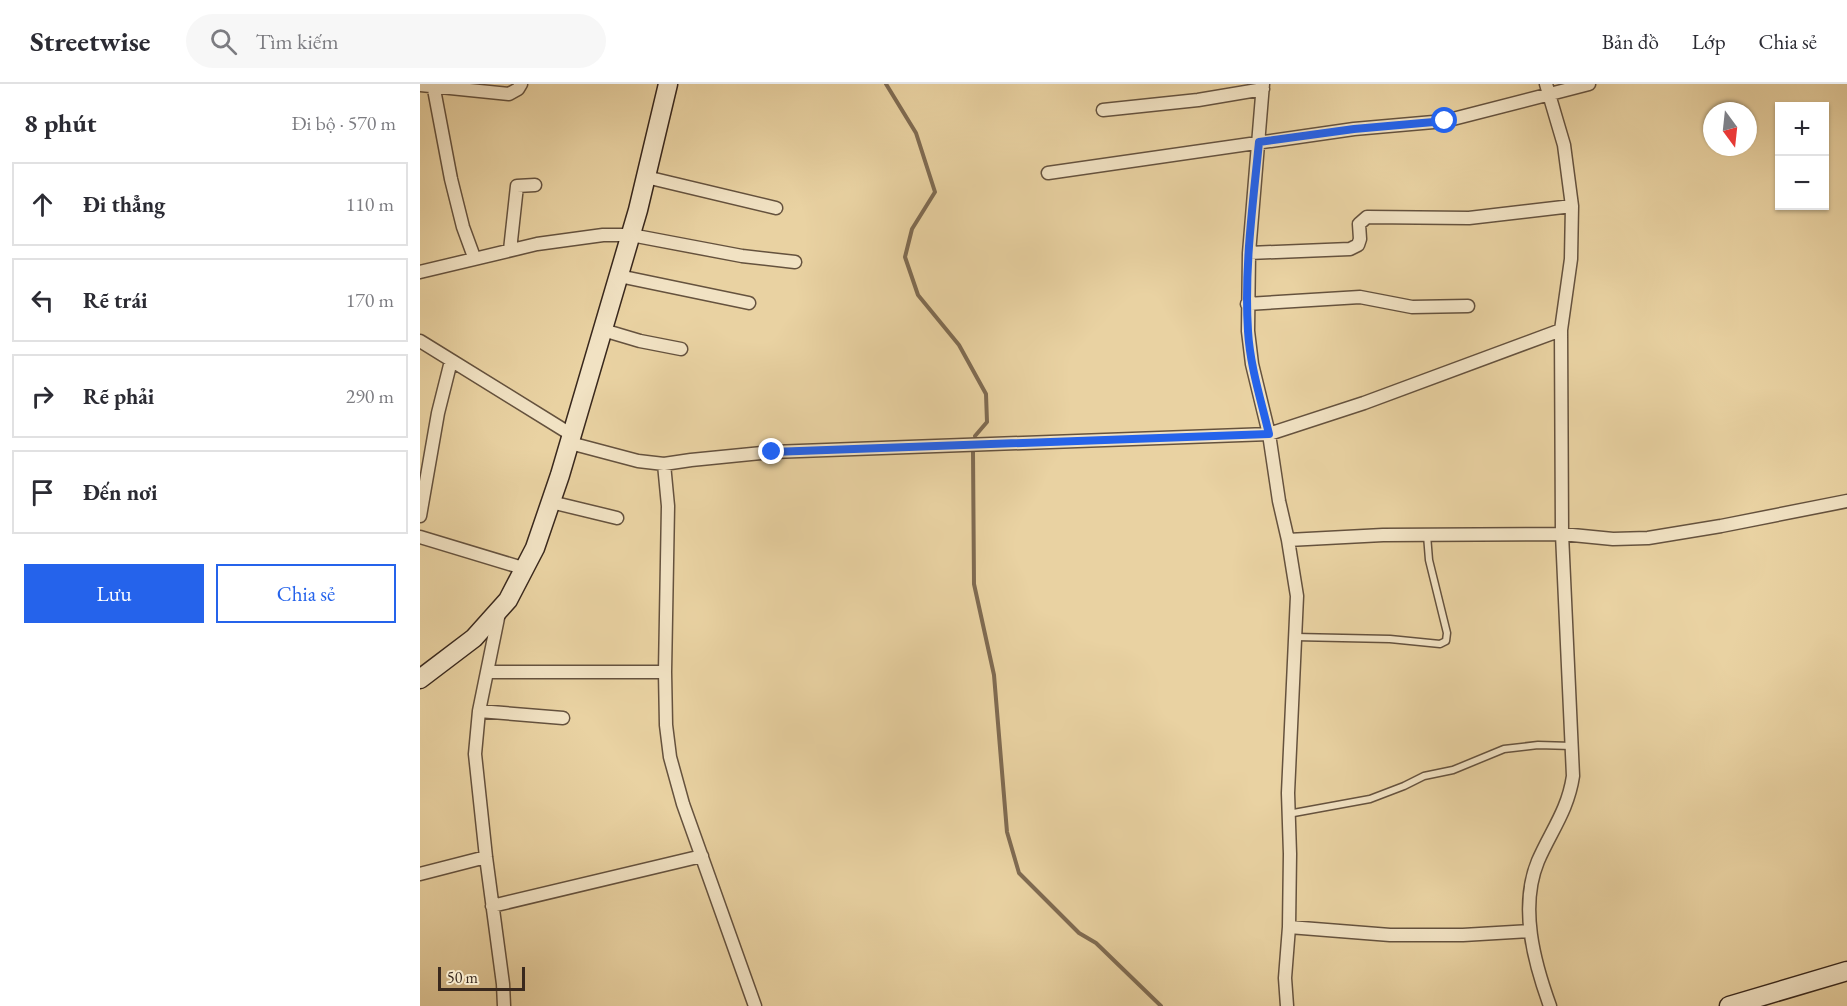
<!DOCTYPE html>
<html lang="vi">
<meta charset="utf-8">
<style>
:root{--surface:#fff;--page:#f7f7f7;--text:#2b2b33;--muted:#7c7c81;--line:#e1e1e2;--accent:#2563eb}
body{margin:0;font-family:"EB Garamond",serif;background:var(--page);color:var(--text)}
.controls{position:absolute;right:18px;top:18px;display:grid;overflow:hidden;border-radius:0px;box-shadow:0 2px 4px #0004}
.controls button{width:54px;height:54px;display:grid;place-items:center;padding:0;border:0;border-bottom:2px solid var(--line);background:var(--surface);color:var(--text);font:30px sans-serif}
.compass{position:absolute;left:1283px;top:18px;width:54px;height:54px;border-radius:50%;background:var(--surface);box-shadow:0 2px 4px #0004;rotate:165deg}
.scale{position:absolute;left:18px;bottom:15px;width:87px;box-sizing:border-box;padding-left:6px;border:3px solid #39281d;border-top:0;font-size:16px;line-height:21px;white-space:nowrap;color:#39281d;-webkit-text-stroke:4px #f1e2c3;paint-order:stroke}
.stop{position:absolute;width:18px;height:18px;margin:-14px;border:4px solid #2563eb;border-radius:50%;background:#fff}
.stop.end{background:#2563eb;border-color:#fff;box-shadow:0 2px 6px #0008}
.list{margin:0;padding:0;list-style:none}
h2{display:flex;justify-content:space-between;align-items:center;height:78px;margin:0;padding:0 24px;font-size:26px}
h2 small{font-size:20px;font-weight:400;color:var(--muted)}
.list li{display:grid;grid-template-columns:39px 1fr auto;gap:18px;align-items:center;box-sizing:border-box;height:84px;margin:0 12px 12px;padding:0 12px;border:2px solid var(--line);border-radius:0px}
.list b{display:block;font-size:22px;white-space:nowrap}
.list em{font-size:20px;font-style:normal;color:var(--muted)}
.actions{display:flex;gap:12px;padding:18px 24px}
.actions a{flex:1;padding:14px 0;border:2px solid var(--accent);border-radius:0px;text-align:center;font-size:21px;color:var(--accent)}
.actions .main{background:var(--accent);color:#fff}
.icon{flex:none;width:33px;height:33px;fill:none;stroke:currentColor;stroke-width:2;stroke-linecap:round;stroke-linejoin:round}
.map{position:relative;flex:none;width:1427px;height:922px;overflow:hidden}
header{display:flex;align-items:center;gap:36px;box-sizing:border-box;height:84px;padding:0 30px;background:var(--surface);border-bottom:2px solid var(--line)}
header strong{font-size:28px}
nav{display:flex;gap:33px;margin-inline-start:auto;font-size:21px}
.search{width:420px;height:54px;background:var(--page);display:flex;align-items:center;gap:15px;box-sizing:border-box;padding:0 21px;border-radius:33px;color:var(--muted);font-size:22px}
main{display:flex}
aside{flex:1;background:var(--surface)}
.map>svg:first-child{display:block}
</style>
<header>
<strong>Streetwise</strong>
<div class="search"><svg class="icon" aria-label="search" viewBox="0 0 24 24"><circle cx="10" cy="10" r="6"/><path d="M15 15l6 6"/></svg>Tìm kiếm</div>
<nav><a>Bản đồ</a><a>Lớp</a><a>Chia sẻ</a></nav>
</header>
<main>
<aside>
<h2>8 phút<small>Đi bộ · 570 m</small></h2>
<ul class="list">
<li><svg class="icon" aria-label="ahead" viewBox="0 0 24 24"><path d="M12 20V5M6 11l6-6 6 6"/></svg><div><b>Đi thẳng</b></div><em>110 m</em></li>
<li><svg class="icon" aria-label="left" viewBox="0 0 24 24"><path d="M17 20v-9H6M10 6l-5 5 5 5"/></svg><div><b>Rẽ trái</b></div><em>170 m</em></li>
<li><svg class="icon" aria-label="right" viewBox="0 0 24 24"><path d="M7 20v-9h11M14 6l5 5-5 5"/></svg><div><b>Rẽ phải</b></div><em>290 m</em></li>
<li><svg class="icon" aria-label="arrive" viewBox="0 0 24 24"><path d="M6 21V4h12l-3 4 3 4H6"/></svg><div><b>Đến nơi</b></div></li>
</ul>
<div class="actions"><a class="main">Lưu</a><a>Chia sẻ</a></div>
</aside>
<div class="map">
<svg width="1427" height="922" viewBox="0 0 1427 922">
<rect width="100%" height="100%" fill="#e9d2a2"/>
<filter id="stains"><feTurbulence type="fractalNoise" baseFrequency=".00333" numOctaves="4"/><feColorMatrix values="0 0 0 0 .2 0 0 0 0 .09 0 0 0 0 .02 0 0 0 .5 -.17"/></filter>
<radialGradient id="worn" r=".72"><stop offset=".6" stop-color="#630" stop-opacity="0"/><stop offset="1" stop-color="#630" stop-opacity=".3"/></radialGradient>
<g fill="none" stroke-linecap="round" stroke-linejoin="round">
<path stroke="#7f6b52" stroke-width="4" d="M466 0 496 49 515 108 492 145 485 173 498 211 539 261 566 310 567 338 555 352
M553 368 554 500 574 591 587 748 599 789 659 849 676 859 741 922"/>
<g stroke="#65523e" stroke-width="9">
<path id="lane" d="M875 553 970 555 1020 560 1026 557 1027 549 1009 476 1007 451
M868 730 950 715 984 702 1004 692 1033 686 1084 665 1118 661 1152 662"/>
</g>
<g stroke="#65523e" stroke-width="15">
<path id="street" d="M13 0 31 95 43 143 54 173
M843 0 829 169 828 247 832 280 849 350 859 417 868 456 877 512 868 709 870 770 869 843 865 894 867 922
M1126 0 1144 61 1152 122 1151 175 1141 246 1142 450 1153 692C1148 726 1131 747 1118 777 1099 823 1114 878 1130 922
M0 1 89 10 98 5 101 0
M683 26 778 16 843 5
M628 89 934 45 1025 37 1169 0
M226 93 356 124
M90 166 97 102 115 101
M829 169 930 165 938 161 940 155 939 140 947 133 1049 134 1152 122
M0 188 117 160 183 151H211L322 172 375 178
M199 192 329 219
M827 220 940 213 992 223 1048 222
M183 246 220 257 261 265
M0 257 152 351
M150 359 218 377 244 380 271 376 352 368 849 350 944 319 1141 246
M244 380 248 422 245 588 246 641 250 673 263 720 335 922
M131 418 197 434
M0 432 18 329 31 277
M0 453 106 485
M868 456 963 451 1142 450 1193 455 1228 454 1301 442 1427 417
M79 529 59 627 55 670 66 773 83 900 84 922
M67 588H245
M59 627 143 634
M0 790 66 773
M72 822 282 772
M869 843 970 851H1043L1110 847"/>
</g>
<g stroke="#39281d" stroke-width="21">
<path id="secondary" d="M0 595 54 554 88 516 115 464 140 391 218 126 248 0
M1309 922 1427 887"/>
</g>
<use href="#lane" stroke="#f1e2c3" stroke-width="6"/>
<use href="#street" stroke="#f1e2c3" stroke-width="12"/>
<use href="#secondary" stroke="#f1e2c3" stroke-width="18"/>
</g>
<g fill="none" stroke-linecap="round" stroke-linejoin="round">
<path stroke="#2563eb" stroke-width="8" d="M352 368 849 350C841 316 830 282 828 247 824 184 833 120 839 58L934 45 1025 37"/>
</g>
<rect width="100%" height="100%" filter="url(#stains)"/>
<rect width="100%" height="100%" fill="url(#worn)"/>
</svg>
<div class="controls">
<button>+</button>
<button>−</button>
</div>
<svg class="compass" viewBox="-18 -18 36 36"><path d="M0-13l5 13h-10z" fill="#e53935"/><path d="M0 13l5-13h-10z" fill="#7c7c81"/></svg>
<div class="scale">50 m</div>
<div class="stop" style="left:1025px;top:37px"></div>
<div class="stop end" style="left:352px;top:368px"></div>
</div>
</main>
